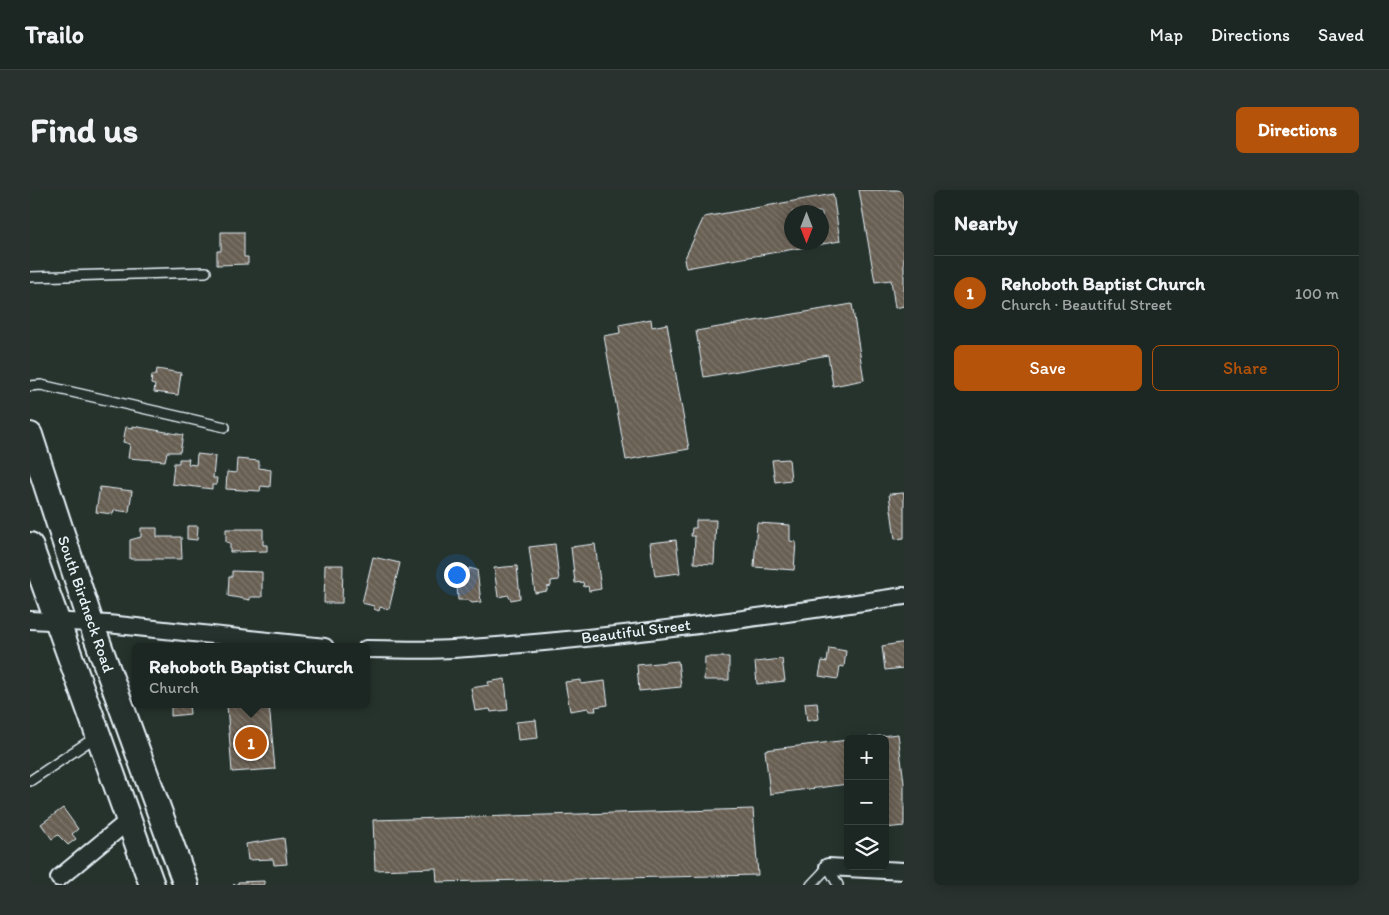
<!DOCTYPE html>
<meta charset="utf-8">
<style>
:root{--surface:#1c2622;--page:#29322f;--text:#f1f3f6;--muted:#a0a5a5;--line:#3a4340;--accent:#b45309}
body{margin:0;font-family:Itim,sans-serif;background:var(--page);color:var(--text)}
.controls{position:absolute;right:15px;bottom:15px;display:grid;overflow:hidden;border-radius:8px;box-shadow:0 2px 12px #0003}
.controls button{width:45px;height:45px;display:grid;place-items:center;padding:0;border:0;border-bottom:1px solid var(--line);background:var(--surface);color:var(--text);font:25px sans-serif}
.compass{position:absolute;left:754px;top:15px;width:45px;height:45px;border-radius:50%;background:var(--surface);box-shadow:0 2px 12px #0003;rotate:180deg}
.you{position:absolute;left:426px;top:384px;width:18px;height:18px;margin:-12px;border:4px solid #fff;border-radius:50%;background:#1a73e8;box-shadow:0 0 0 8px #1a73e833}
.badge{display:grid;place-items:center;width:32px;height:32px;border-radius:50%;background:var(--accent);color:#fff;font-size:16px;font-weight:700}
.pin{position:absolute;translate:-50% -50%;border:2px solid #fff;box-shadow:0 1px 5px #0006}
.popup{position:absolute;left:102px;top:453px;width:238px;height:65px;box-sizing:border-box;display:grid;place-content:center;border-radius:8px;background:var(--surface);filter:drop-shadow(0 1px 4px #0005);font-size:16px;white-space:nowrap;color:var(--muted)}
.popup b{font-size:19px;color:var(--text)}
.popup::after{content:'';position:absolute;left:50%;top:100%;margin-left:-10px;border:10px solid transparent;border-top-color:var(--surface)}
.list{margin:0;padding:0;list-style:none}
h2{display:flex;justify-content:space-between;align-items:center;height:65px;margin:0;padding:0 20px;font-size:21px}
h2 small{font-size:16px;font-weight:400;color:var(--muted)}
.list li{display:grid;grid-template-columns:32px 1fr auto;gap:15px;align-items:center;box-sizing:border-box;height:75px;padding:0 20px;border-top:1px solid var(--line)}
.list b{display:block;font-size:19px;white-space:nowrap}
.list p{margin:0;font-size:16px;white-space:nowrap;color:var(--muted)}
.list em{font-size:16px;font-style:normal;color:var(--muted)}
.actions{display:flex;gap:10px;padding:15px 20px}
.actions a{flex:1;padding:11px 0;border:1px solid var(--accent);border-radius:8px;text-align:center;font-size:18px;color:var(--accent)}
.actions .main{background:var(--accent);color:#fff}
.icon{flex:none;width:28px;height:28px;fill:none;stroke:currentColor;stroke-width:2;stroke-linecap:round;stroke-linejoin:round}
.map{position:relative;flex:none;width:874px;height:695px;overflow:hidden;border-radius:8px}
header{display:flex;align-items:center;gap:30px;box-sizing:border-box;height:70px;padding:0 25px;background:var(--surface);border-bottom:1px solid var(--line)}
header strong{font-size:24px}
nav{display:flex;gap:28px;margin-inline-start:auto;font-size:18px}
.intro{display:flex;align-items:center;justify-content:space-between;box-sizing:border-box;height:120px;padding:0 30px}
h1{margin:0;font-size:35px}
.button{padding:12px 22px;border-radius:8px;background:var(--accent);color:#fff;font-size:18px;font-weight:700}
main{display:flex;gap:30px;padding:0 30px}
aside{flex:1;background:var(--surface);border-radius:8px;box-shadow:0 2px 12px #0003}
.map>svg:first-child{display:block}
</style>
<header>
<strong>Trailo</strong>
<nav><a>Map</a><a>Directions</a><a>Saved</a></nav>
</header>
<div class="intro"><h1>Find us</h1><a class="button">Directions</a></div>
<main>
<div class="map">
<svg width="874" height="695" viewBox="0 0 874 695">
<defs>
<pattern id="building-back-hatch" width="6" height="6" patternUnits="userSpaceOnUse" patternTransform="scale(1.25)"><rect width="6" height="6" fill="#685f52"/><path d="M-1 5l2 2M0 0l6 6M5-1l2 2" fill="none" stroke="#7e766c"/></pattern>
</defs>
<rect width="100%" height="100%" fill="#26332d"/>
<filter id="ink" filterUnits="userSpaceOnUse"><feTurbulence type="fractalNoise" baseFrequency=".02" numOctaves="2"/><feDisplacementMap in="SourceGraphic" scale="10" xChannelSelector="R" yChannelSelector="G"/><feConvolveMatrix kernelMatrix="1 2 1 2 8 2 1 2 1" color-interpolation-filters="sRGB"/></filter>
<g filter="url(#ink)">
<path fill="url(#building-back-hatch)" stroke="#e8f1f8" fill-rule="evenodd" d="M829 0H874V116L865 118 861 90 845 92Z
M803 4 810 51 656 78 654 70 674 27ZM762 22H792V52H762Z
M191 42H214V67H218V74L187 75V61H191Z
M822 114 834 190 803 196 798 165 674 187 666 141Z
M621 129 622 137 637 134 659 259 596 270 574 146 590 143 589 135Z
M127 179 151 183 148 205 124 202 125 195 121 194 122 185H126Z
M103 236 153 245 150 262H137L135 271 98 268 100 254 93 252 96 237 103 238Z
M167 264 185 266 183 288H187L186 295H182V299L142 294 144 273H149V269H159L158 274 166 275Z
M207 269 229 271V278L241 280 240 297 231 296 230 301 196 299 197 282 206 283Z
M759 269 761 290 745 292 742 270Z
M70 297 102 301 99 322 84 320 83 324 66 322Z
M874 303V348L865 349 859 304Z
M666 330H686L684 374 664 373 665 346H661L662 338H666Z
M727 333 760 335V351L766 352 764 380 724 377Z
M157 336H168L167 350 157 349Z
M111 338H127V347H151L152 369H100V350L111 347Z
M196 339H233V355H237V361L200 362V353L196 352Z
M646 350 650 383 625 386 620 353Z
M525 354 529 390 521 391V396L517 397V401L505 403 499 357Z
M565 354 571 399 559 401 558 396 554 397 553 392 545 393 541 357Z
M343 367 370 373 359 419 350 417 349 421 344 419V416L332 413Z
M295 375H313L312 413H294Z
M487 376 490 408 481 410 478 405 468 407 464 378Z
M439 378 447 380 451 412 442 413 438 410H428L426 382 439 381Z
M202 381 232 382V407H220V410L198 406 199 387H202Z
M870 453H874V478L855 480 852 456Z
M799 458 816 461 814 477 810 476 808 489 789 486 792 471 797 472Z
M675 467H699V490H674Z
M752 469 755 491 727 494 725 472Z
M648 471 651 497 609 501 607 475Z
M475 489 478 520 461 522 460 519 445 521 441 498 459 495 458 492Z
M551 490V494L575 491 578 515 565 517 566 521H559L558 518 540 521 535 492Z
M787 512 789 529 777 531 775 513Z
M136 514H159L160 524 141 526V516H136Z
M186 514H239L245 579 202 582 197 515Z
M506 530 508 548 488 550 486 532Z
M868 544 874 593V636L855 638V549L833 548Z
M818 550V594L740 604 735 560Z
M33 618 48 639 42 644 46 649 38 655 28 645 22 649 11 634Z
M723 619 728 685 407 692 406 678 345 680 343 630Z
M254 648 257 674 244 675 243 669 218 670 216 654Z
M234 691V695H203L208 694V692Z"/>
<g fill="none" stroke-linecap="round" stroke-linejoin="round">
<g stroke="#e8f1f8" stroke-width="12">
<path id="lane" d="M0 87 176 82
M0 196 11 195 195 237
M0 591 67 546
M781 695 798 677 808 695"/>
</g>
<g stroke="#e8f1f8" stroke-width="20">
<path id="street" d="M0 430 78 434 295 457
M336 459C365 459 394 461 423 459 574 450 725 428 874 406
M798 677 874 681
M29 688 98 631"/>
</g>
<g stroke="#e8f1f8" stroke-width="28">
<path id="secondary" d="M0 245 61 433 156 695
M0 355 122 695"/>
</g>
<use href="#lane" stroke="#26332d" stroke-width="9"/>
<use href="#street" stroke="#26332d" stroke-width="16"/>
<use href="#secondary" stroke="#26332d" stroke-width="24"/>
</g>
</g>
<g text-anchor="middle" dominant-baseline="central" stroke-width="4" stroke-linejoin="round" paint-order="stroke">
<g font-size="16" fill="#e8f1f8" stroke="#26332d">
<text transform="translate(56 414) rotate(71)">South Birdneck Road</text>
<text transform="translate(606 441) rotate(-7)">Beautiful Street</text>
</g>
</g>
</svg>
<div class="controls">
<button>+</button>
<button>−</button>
<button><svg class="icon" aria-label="layers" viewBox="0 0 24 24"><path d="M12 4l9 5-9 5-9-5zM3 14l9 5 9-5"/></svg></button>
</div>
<svg class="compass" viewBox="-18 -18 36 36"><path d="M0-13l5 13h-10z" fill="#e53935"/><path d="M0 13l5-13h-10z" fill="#a0a5a5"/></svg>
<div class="you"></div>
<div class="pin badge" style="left:221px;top:553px">1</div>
<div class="popup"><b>Rehoboth Baptist Church</b>Church</div>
</div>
<aside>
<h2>Nearby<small></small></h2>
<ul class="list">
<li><span class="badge">1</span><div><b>Rehoboth Baptist Church</b><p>Church · Beautiful Street</p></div><em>100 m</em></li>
</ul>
<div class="actions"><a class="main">Save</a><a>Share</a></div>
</aside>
</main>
